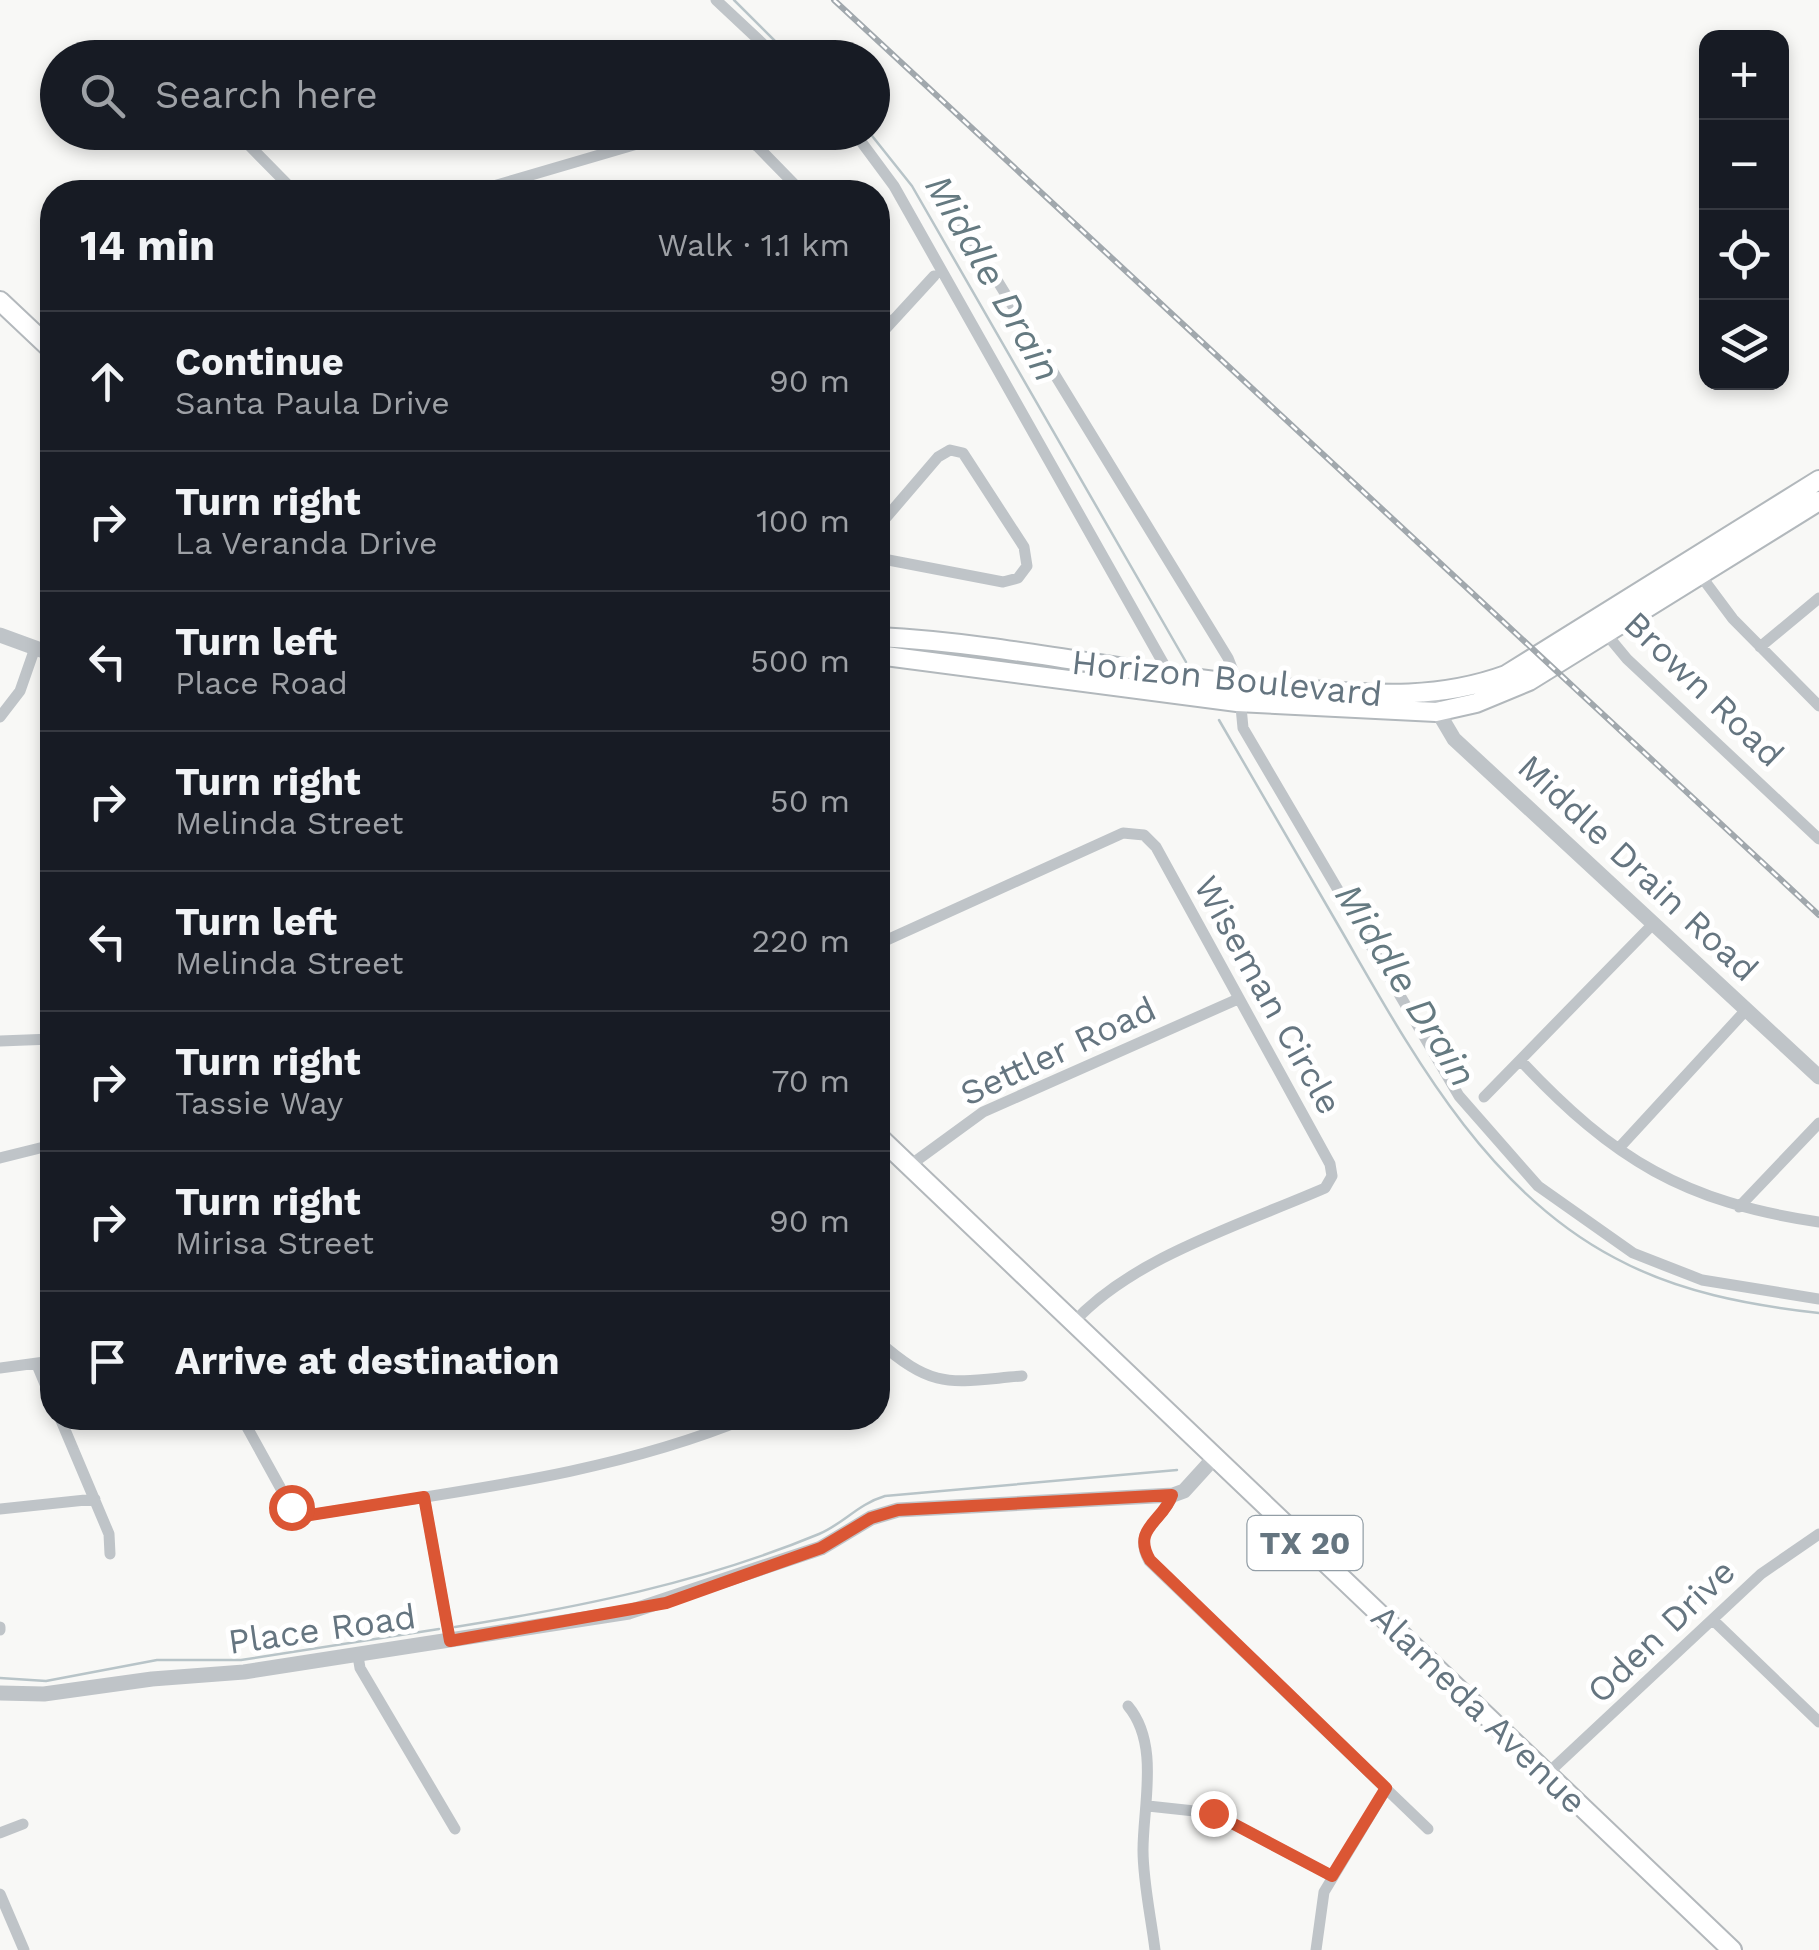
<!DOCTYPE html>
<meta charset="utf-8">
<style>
:root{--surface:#171b24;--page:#242831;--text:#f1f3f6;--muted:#9ea1a6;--line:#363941}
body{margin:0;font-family:"Work Sans",sans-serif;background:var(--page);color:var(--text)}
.controls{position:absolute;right:30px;top:30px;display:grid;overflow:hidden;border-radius:20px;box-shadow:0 5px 15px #0003}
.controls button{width:90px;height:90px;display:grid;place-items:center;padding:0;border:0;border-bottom:2px solid var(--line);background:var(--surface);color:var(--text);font:50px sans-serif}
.stop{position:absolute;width:30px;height:30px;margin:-22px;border:8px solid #db5634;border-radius:50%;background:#fff}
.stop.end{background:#db5634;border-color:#fff;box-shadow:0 2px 10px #0008}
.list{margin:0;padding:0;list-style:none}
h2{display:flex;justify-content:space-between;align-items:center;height:130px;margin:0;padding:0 40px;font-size:42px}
h2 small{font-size:32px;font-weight:400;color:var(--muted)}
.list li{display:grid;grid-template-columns:65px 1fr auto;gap:30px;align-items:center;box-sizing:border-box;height:140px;padding:0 40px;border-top:2px solid var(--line)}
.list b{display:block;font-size:38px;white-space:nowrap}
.list p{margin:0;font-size:32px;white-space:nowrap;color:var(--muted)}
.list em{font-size:32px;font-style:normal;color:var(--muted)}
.icon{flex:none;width:55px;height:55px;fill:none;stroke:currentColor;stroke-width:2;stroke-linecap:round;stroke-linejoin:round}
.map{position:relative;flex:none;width:1819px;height:1950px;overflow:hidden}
.search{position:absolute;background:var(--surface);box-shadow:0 5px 15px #0003;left:40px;top:40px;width:850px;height:110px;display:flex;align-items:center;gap:25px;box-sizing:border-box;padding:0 35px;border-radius:55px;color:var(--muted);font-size:38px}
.panel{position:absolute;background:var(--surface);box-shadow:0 5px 15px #0003;left:40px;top:180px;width:850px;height:1250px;border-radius:40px}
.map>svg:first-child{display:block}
</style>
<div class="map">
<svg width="1819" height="1950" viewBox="0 0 1819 1950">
<rect width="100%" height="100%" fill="#f8f8f6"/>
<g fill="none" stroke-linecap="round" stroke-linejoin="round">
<path stroke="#b8c4c8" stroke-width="2.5" d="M734 0 792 58
M869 132 912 186 1186 662
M1219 720C1259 790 1300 860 1341 930 1411 1051 1485 1190 1615 1258 1678 1292 1748 1305 1819 1313
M455 1627C580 1607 701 1583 819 1534 843 1524 858 1504 885 1496L1177 1470
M0 1678 46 1681 157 1660H241L439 1629"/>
<g stroke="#b2b8bc" stroke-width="22">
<path id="secondary" d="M878 637C1022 644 1165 682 1310 690 1379 695 1440 699 1506 675L1819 480
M878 655 1237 702 1436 712 1476 703 1529 681 1819 501"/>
</g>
<g stroke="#b3b8bc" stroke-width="22">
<path id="primary" d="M0 301 52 350
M878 1136 1732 1950"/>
</g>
<path stroke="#bfc4c8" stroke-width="11" d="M716 0 778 58
M735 132 758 147 802 192
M854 132 894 186 1171 677
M237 133 295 192
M473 192 678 132
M962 223 1228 658 1239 686 1243 728 1459 1096 1538 1186 1633 1253 1702 1280 1819 1299
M878 306 890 324
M878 337 934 276
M878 527 938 457 950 450 963 453 1024 547 1027 566 1018 578 1003 582 878 558
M1698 572 1733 619 1819 706
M1603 630 1627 659 1819 839
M1760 647 1819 598
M0 717 20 691 35 648
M878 944 1123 833 1144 835 1156 847 1330 1164 1332 1176 1325 1188C1243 1224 1133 1257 1073 1323
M0 1041 52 1039
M1521 1061C1614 1160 1684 1202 1819 1222
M1484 1097 1653 924
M1619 1148 1746 1010
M0 1158 52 1145
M909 1166 983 1112 1238 999
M1739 1207 1819 1123
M878 1341C935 1391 950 1382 1022 1376
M37 1365 52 1401
M0 1368 52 1361
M60 1418 109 1534 110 1554
M242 1418 291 1507 310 1515C457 1491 610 1475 747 1418
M1173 1495C1164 1520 1131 1529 1149 1561L1428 1829
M424 1497 450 1641
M0 1509 95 1499
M1714 1621 1819 1722
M0 1627V1630
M358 1656 360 1668 455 1829
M1128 1706C1160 1744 1143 1805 1143 1850 1143 1882 1151 1917 1155 1950
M1547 1774 1761 1574 1819 1534
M1148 1806 1213 1813 1332 1876
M0 1833 23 1824
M0 1894 24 1950
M1316 1950 1324 1892 1386 1789"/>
<path stroke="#bfc4c8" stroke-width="15" d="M0 635 52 654
M1428 695 1454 739 1819 1077
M0 1693 44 1694 152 1679 244 1672 629 1612 821 1548 871 1518 898 1510 1173 1495 1184 1491 1214 1458"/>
<use href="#secondary" stroke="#fff" stroke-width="18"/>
<use href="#primary" stroke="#fff" stroke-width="18"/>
<g stroke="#a1a8ad" stroke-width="6">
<path id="rail" d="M834 0 1819 915"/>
</g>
<use href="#rail" stroke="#fff" stroke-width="2.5" stroke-dasharray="8" stroke-linecap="butt"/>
</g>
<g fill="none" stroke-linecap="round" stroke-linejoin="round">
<path stroke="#db5634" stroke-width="12" d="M291 1507 310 1515 424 1497 450 1641 666 1603 821 1548 871 1518 898 1510 1172 1495C1164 1521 1131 1528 1150 1560L1386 1788 1332 1876 1213 1813"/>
</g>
<g text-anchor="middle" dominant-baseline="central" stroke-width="10" stroke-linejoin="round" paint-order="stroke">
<rect fill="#fff" stroke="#939ea6" stroke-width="2.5" x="1247.5" y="1516" width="115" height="54" rx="8"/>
<g font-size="32" font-weight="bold" fill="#657580">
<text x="1305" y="1543">TX 20</text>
</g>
<g font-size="35" fill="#657580" stroke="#fff">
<text transform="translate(1227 678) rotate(6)">Horizon Boulevard</text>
<text transform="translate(1704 689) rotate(44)">Brown Road</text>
<text transform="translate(1638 868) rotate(43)">Middle Drain Road</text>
<text transform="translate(1268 995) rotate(61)">Wiseman Circle</text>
<text transform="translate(1058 1051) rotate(-25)">Settler Road</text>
<text transform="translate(322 1629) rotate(-8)">Place Road</text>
<text transform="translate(1661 1631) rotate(-44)">Oden Drive</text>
<text transform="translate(1479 1709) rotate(44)">Alameda Avenue</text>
</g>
<g font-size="38" font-style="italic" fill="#657a81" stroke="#fff">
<text transform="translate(993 278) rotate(60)">Middle Drain</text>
<text transform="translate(1406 985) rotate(58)">Middle Drain</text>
</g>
</g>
</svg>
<div class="controls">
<button>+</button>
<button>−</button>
<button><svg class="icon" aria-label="locate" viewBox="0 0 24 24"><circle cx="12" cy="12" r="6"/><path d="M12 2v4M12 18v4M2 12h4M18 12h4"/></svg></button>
<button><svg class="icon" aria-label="layers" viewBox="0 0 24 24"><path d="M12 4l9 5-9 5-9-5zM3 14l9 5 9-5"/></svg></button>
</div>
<div class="stop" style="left:291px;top:1507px"></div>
<div class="stop end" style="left:1213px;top:1813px"></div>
<div class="search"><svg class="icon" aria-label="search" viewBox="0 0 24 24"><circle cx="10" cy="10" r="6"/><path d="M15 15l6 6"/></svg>Search here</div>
<section class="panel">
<h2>14 min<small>Walk · 1.1 km</small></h2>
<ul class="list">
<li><svg class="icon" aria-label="ahead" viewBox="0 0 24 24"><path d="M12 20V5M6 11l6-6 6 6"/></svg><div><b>Continue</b><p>Santa Paula Drive</p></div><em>90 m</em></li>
<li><svg class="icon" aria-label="right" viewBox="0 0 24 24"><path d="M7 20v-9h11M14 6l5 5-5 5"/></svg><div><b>Turn right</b><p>La Veranda Drive</p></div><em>100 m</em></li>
<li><svg class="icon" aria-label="left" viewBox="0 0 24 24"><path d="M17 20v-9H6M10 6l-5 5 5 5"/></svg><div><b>Turn left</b><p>Place Road</p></div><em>500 m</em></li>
<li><svg class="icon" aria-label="right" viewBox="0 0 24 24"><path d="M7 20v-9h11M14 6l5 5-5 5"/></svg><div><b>Turn right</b><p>Melinda Street</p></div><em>50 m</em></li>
<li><svg class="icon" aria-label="left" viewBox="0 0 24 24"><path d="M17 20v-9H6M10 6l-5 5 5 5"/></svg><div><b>Turn left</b><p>Melinda Street</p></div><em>220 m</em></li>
<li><svg class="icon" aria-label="right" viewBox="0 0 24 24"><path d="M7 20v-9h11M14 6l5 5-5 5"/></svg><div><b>Turn right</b><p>Tassie Way</p></div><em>70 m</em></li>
<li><svg class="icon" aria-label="right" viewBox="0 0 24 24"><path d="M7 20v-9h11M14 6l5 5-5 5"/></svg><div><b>Turn right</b><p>Mirisa Street</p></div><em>90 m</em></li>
<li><svg class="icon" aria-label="arrive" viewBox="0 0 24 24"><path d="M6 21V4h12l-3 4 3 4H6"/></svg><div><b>Arrive at destination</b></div></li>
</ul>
</section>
</div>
